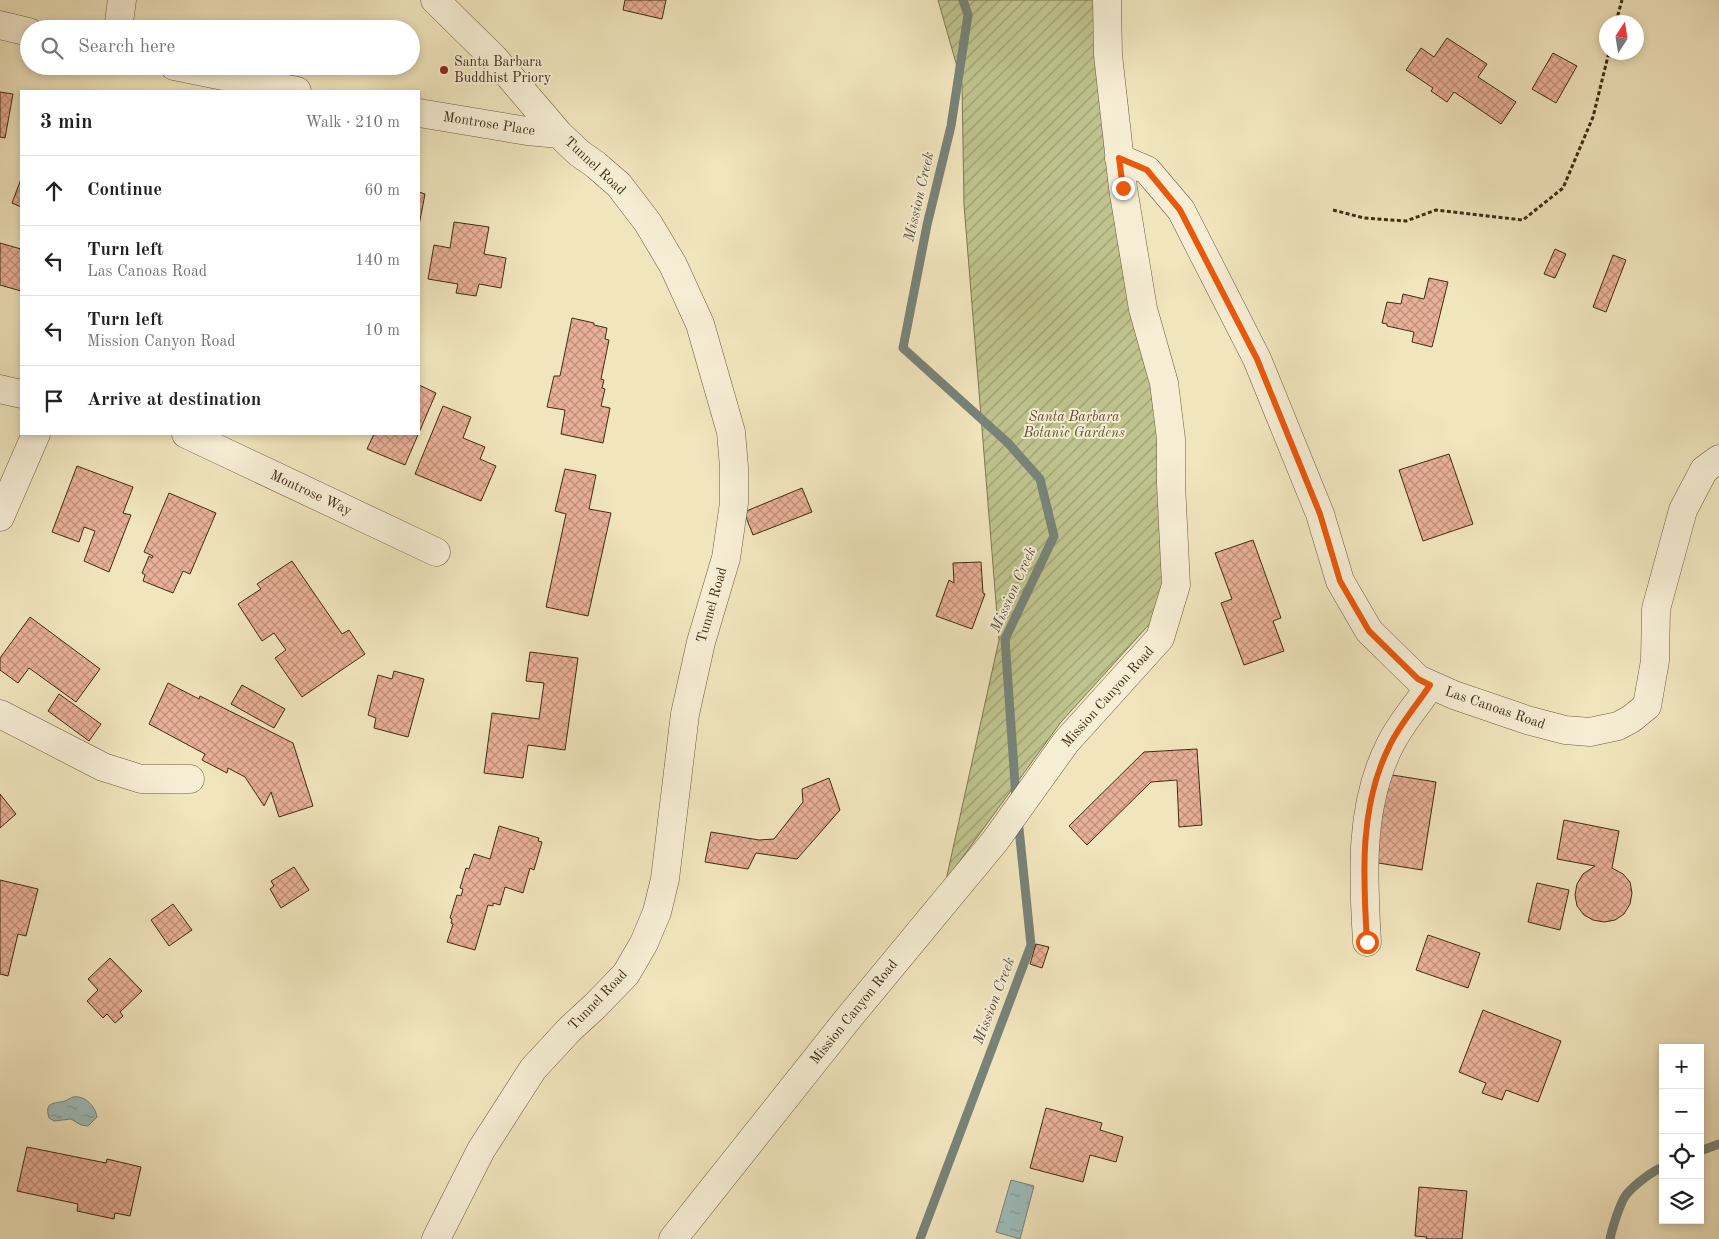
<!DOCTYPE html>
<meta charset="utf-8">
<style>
:root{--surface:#fff;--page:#f2f2f2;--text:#222;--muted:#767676;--line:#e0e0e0}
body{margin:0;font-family:"Old Standard TT",serif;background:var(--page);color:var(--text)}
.controls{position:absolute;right:15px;bottom:15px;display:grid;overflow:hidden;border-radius:0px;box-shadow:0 2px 8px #0003}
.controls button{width:45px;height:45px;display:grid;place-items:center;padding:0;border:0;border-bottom:1px solid var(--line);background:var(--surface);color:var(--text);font:25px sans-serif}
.compass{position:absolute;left:1599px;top:15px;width:45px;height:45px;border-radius:50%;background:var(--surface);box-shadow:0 2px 8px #0003;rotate:12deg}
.stop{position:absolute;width:15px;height:15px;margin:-11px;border:4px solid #ea580c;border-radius:50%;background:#fff}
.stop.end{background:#ea580c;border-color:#fff;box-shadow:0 1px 5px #0008}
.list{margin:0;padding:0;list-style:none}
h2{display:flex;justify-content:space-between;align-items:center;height:65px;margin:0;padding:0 20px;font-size:21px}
h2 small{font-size:16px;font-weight:400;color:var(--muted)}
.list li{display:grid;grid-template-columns:32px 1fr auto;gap:15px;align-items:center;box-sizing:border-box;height:70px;padding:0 20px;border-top:1px solid var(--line)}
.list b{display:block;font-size:19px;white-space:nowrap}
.list p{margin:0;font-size:16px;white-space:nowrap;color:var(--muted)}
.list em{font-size:16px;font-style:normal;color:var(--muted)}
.icon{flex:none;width:28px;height:28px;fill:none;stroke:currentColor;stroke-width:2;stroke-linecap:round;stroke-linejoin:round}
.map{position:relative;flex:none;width:1719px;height:1239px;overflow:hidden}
.search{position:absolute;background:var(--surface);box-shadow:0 2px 8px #0003;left:20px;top:20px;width:400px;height:55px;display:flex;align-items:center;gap:12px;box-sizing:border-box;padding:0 18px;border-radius:28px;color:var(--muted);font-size:19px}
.panel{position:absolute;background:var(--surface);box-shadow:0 2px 8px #0003;left:20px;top:90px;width:400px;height:345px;border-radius:0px}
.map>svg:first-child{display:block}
</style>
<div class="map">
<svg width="1719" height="1239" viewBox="0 0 1719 1239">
<defs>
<pattern id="garden-furrows" width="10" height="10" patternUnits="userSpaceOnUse" patternTransform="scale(1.25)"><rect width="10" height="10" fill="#bfc38d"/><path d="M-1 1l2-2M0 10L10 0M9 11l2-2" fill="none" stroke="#9d9f72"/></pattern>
<pattern id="water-ripples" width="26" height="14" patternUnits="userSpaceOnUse" patternTransform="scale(1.25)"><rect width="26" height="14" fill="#9ebdbb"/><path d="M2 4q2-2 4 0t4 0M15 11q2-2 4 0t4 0" fill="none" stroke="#829a97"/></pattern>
<pattern id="building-cross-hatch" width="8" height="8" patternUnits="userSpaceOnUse" patternTransform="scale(1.25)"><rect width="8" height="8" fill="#e9b098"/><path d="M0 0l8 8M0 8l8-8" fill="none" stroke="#be8f7b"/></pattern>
</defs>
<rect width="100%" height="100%" fill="#f1e5bd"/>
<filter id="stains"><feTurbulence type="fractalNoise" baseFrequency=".004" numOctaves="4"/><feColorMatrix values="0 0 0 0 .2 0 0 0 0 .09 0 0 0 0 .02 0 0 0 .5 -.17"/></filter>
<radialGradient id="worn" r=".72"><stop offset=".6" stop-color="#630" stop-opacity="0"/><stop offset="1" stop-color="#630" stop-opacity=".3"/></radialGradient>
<path fill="url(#garden-furrows)" stroke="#807752" d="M938 0H1102L1158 362 1171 564 1155 618 1061 722 946 880 999 640 964 205 962 84Z"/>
<path fill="url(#water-ripples)" stroke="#788379" d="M73 1097C85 1095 95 1106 97 1117L88 1126 81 1125 71 1119 54 1121 49 1118C44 1101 54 1104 65 1101 68 1100 70 1098 73 1097Z
M1011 1180 1034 1186 1020 1239 996 1232Z"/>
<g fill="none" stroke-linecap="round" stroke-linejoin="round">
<path stroke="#788379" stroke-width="9" d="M963 0 968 15 951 126 927 225 903 348 1008 443 1040 479 1054 536 1005 639 1016 798
M1700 1151 1719 1144
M920 1239 1031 945 1018 819
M1610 1239C1612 1229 1620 1203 1626 1195 1633 1186 1652 1171 1663 1167"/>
</g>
<path fill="url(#building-cross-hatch)" stroke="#402b17" d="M625 0H666L662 19 623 10Z
M1447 38 1487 64 1478 77 1516 102 1501 124 1454 92 1447 102 1431 91 1433 88 1406 70 1421 48 1434 57Z
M1553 53 1577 66 1556 103 1532 89Z
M0 92 13 94 5 138 0 137Z
M21 179V207L12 203Z
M419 192 425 194 419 225Z
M454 222 489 227 484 254 506 258 501 288 479 284 476 296 456 293 458 284 428 279 434 245 450 248Z
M0 243 21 249V291L0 285Z
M1555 249 1566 254 1555 278 1544 274Z
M1613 255 1626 260 1606 312 1593 307Z
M1429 278 1448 282 1432 347 1412 342 1414 332 1387 326V324L1382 323 1387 302 1401 304 1403 294 1424 299Z
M572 318 594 323V325L607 328 605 339 609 340 601 379 604 380 602 388 605 389 601 406 610 408 603 443 561 434 565 410 547 407 554 376H560Z
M419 385 436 393 405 465 367 449 374 434H419Z
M443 406 471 417 463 438 485 447 480 459 496 466 481 501 415 474Z
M1449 454 1473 524 1423 541 1399 470Z
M77 466 133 487 123 513 131 515 109 572 84 561 95 531 84 527 79 542 52 532Z
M565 469 596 475 589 509 611 513 588 616 546 607 566 514 555 511Z
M802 488 812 512 753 535 744 512Z
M169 493 216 513 190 574 183 571 173 593 143 581 145 575 142 573 149 556 152 558 153 556 144 552Z
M1253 540 1281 618 1273 621 1284 651 1244 665 1221 603 1232 599 1215 553Z
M292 561 342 634 349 630 365 654 302 697 275 658 286 650 274 633 262 641 238 604 261 589 257 584Z
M981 562 983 593 985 594 972 629 936 616 949 580 954 583 953 563Z
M30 617 100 669 76 702 29 668 18 683 0 670V658Z
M530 652 578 658 565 750 528 745 523 778 484 773 492 713 539 719 544 683 526 681Z
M394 671 424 679 408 737 374 728 376 718 368 715 378 675 392 679Z
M168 683 199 699 200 696 293 743 313 806 279 817 271 792 264 806 245 777 228 768 227 773 202 760 205 754 149 724Z
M242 685 285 709 274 728 231 704Z
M59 694 101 724 89 741 48 711Z
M1197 749 1202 825 1179 827 1177 780 1151 782 1087 845 1069 826 1144 752Z
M1386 774 1436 782 1422 870 1372 862Z
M829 778 840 810 797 859 756 853 748 869 705 862 711 832 759 840 774 839 803 802 802 789Z
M0 794 16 814 0 828Z
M1564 820 1619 831 1612 868 1623 874 1630 882 1632 893 1630 904 1624 914 1615 920 1604 922 1593 920 1584 915 1577 906 1575 895 1577 884 1583 874 1595 866 1557 859Z
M499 826 539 838 538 841 542 842 534 870 530 868 523 893 505 887 500 905 493 903V906L488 905 475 950 447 942 453 924 451 923 452 919 450 918 457 895 461 896 463 889 460 888 466 868 469 869 474 854 490 859Z
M294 867 309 890 281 908 270 889 274 886 271 881Z
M0 880 38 889 26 936 18 934 8 976 0 974Z
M1537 883 1569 890 1560 930 1528 922Z
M173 904 192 930 169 946 151 920Z
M1428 935 1480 953 1468 988 1416 970Z
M1036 944 1049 947 1042 968 1030 964Z
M110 958 142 991 120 1012 123 1016 115 1023 107 1014 103 1018 87 1001 98 990 88 979Z
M1483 1010 1561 1041 1538 1102 1506 1090 1502 1100 1482 1093 1486 1083 1459 1072Z
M1046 1108 1102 1123 1100 1130 1123 1137 1116 1162 1090 1155 1083 1182 1030 1168Z
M27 1147 106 1163 107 1159 141 1167 130 1216 115 1213 114 1219 77 1211 78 1204 17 1191Z
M1419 1187 1467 1191 1462 1239H1426L1427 1237 1415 1236Z"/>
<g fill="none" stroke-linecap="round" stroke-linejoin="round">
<g stroke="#6c5a40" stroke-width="29">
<path id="minor" d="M435 0 494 58 559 134 579 153 596 165 619 185 648 223 673 265 700 324 731 432 734 467V503L726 558 701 642 685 714 665 879 657 912 644 943 626 974 595 1006 570 1029 533 1069 481 1150 436 1239
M0 25 29 32
M118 29 122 0
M174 66 297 91
M419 113 527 131 559 134
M1119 158 1147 170 1181 210 1257 359 1320 514 1340 581 1369 631 1418 679 1454 695 1527 720 1565 730 1590 732 1618 726 1631 719 1647 706 1655 661 1656 609 1683 510 1704 470 1719 459
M0 389 21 394
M186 434 436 552
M0 517 36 434
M0 714 103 767 141 779H190
M1367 942C1363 876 1359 806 1390 745 1400 724 1417 705 1431 685
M673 1239 847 1020 995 841 1066 742 1160 638 1176 585 1171 484V439L1164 383 1143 309 1123 188 1108 55 1107 0"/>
</g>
<path stroke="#402b17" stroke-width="3" stroke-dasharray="4 2.5" stroke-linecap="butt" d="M1616 22 1622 0
M1333 210 1364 218 1406 221 1436 210 1523 220 1563 188 1593 117 1609 52"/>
<use href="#minor" stroke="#f6eed4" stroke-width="28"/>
</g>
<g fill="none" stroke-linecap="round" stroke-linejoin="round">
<path stroke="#ea580c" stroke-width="6" d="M1123 188 1119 158 1147 170 1180 210 1257 359 1320 514 1340 581 1369 631 1418 679 1430 685C1417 705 1400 724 1390 745 1359 805 1363 877 1367 942"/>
</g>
<circle fill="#8f2418" stroke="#f6eed4" stroke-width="2" cx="444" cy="70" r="5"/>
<g text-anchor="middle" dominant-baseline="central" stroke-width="4" stroke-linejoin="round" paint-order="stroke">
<g font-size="14" fill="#402b17" stroke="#f6eed4" text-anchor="start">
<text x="454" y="62">Santa Barbara<tspan x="454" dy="16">Buddhist Priory</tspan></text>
</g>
<g font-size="14" fill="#402b17" stroke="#f6eed4">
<text transform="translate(489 124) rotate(9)">Montrose Place</text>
<text transform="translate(595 166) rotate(43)">Tunnel Road</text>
<text transform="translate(311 493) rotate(25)">Montrose Way</text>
<text transform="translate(712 605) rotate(-74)">Tunnel Road</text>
<text transform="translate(1108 697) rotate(-48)">Mission Canyon Road</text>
<text transform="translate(1495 708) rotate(19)">Las Canoas Road</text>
<text transform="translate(598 1000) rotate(-46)">Tunnel Road</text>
<text transform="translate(854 1012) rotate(-51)">Mission Canyon Road</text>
</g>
<g font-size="14" font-style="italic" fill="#605134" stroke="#f6eed4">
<text x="1074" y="417">Santa Barbara<tspan x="1074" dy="16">Botanic Gardens</tspan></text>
</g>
<g font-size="15" font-style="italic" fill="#585040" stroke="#f6eed4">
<text transform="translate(920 197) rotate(-77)">Mission Creek</text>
<text transform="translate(1014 590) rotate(-66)">Mission Creek</text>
<text transform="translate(995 1001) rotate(-69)">Mission Creek</text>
</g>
</g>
<rect width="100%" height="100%" filter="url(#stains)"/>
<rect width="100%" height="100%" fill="url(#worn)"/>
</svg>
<div class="controls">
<button>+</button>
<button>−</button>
<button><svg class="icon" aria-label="locate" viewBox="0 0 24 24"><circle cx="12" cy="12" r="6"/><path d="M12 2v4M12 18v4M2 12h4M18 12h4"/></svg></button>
<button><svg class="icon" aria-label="layers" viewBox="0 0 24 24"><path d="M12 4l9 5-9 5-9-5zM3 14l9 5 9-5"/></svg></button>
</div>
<svg class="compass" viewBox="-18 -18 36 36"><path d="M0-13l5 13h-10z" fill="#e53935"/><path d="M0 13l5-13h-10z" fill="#767676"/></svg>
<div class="stop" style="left:1367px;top:942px"></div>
<div class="stop end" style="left:1123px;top:188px"></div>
<div class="search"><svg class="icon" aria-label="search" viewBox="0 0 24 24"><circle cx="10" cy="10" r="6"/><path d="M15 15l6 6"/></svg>Search here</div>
<section class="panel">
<h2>3 min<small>Walk · 210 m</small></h2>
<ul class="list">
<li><svg class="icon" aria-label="ahead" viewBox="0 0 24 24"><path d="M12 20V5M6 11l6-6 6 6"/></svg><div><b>Continue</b></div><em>60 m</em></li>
<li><svg class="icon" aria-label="left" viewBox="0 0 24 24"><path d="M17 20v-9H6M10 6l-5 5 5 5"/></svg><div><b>Turn left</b><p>Las Canoas Road</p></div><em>140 m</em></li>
<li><svg class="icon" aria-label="left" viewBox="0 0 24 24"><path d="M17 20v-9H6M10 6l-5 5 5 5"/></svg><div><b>Turn left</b><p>Mission Canyon Road</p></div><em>10 m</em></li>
<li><svg class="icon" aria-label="arrive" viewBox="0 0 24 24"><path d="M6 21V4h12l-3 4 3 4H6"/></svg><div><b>Arrive at destination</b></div></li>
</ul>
</section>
</div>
